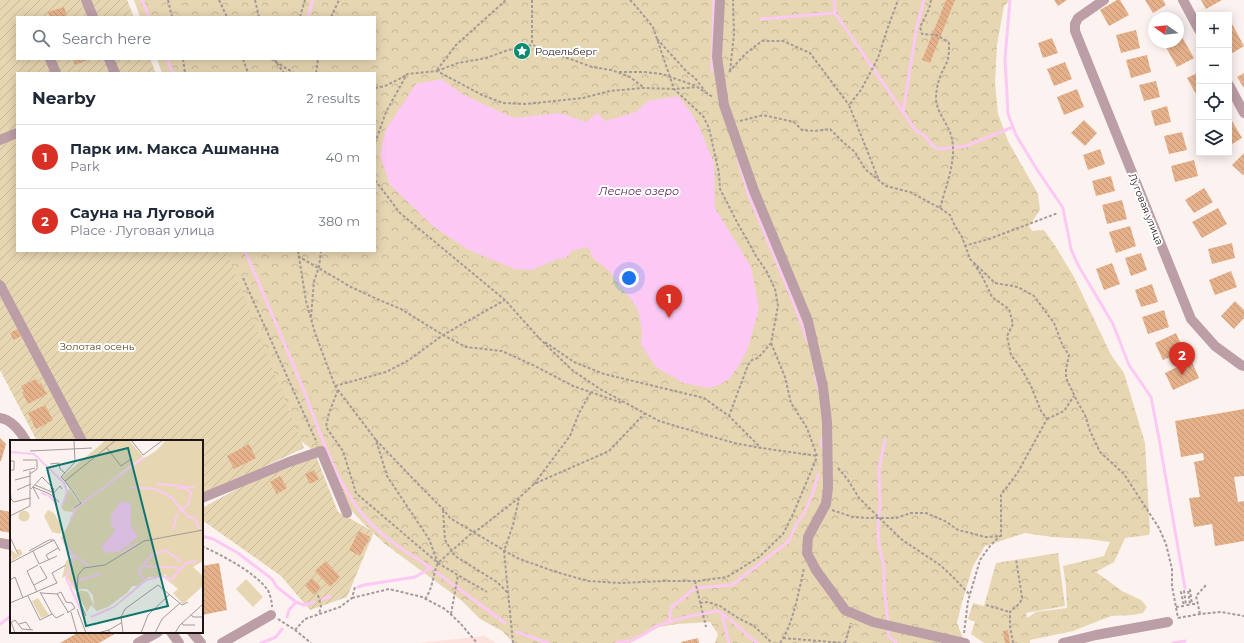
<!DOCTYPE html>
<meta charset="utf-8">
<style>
:root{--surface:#fff;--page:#f6f6f7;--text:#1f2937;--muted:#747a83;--line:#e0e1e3;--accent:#d93025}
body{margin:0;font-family:Montserrat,sans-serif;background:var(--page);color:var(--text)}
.controls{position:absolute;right:12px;top:12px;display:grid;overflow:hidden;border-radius:0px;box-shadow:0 2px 10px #0003}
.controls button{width:36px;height:36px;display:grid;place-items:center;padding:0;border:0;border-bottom:1px solid var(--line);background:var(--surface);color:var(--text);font:20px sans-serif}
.compass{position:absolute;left:1148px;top:12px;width:36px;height:36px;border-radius:50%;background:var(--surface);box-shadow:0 2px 10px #0003;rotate:284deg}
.you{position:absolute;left:629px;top:278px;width:14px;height:14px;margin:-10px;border:3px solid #fff;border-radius:50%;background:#1a73e8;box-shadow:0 0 0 6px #1a73e833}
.badge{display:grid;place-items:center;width:26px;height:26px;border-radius:50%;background:var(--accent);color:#fff;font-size:13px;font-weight:700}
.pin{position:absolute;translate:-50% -33px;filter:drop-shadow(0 1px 2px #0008)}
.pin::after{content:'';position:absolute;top:21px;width:14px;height:12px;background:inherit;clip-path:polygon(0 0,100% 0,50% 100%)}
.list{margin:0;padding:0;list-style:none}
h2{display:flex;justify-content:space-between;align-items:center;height:52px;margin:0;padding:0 16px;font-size:17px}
h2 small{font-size:13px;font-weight:400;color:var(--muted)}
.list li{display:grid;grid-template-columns:26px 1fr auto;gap:12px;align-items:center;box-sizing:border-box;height:64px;padding:0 16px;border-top:1px solid var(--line)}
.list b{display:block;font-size:15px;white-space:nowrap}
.list p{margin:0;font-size:13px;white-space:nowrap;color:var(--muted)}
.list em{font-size:13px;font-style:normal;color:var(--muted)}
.icon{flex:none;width:22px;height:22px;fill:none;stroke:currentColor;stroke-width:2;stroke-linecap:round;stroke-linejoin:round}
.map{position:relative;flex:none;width:1244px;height:643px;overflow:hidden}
.search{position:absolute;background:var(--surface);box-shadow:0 2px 10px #0003;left:16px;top:16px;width:360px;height:44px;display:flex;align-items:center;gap:10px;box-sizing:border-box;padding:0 14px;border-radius:0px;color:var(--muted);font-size:15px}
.panel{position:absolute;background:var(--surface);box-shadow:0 2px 10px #0003;left:16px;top:72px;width:360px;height:180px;border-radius:0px}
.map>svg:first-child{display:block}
</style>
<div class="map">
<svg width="1244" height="643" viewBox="0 0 1244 643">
<defs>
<pattern id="park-crowns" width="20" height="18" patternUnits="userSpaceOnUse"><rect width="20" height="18" fill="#e7d6b2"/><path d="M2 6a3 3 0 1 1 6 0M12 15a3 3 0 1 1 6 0" fill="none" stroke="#c6b798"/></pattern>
<pattern id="garden-furrows" width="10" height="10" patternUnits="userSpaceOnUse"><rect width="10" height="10" fill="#e7d6b2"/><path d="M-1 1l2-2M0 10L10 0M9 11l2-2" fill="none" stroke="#c6b798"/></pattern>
<pattern id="building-back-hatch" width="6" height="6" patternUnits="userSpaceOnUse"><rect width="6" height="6" fill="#e5b18b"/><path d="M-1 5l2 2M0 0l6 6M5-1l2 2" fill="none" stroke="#c49777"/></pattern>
</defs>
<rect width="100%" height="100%" fill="#fcf2f0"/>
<path fill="#fce1dc" d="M484 636 496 643H419Z"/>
<path fill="#e7d6b2" d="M246 579 263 597 253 607 236 589Z"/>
<path fill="url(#park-crowns)" d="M134 0H1010L1004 6 997 45 995 83 998 114 1008 141 1038 194 1040 210 1029 226 1032 231 1044 230 1054 244 1074 277 1111 355 1124 373 1145 443 1150 532 1149 535 1125 538 1114 562 1096 572 1122 591 1141 600 1147 607 1143 613 1132 615 1111 616 1073 631 1030 640V643H984L971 634 975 622 968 619 973 603 984 606 996 563 1058 553 1065 606 1026 613 1027 618 1036 612 1067 608 1066 586 1063 566 1104 556 1110 542 1088 539 1052 537 1025 533 985 546 973 566 962 602 957 623 965 643H715L718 634 710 622 677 624 659 627 630 643H514L502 631 480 619 461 600 385 544 362 522 341 499 322 457 289 432 225 251H375V73H162L157 59H375V17H140Z"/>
<path fill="url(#garden-furrows)" d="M0 0H127L134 17H17V59H150L156 73H17V251H226L304 448 202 496V441H37L0 370Z
M316 456 338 512 374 532 347 597 310 610 281 576 202 520V508L254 480Z"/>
<path fill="#fcc9f4" d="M441 79 464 95 514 118 560 113 586 122 597 113 605 121 636 112 648 101 678 96 691 112 699 127 714 163 715 208 751 267 759 308 748 348 740 364 730 378 721 384 710 388 683 383 656 367 641 345 642 332 638 310 635 305 609 271 593 258 588 247 572 251 566 258 557 259 532 270 514 269 467 249 434 227 390 185 380 155 386 129 416 84Z"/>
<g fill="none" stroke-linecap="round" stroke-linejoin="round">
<path stroke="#fcc9f4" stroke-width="3" d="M142 0 149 17
M834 0 835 13 916 131 923 134 933 146 939 149 966 146 1013 127
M1010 0 1005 59 1008 114 1016 135 1036 168 1063 208 1071 249 1078 265 1113 324 1129 365 1151 397 1158 433 1185 588
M308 17 313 0
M761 19 835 13
M167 59 173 73
M712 71 714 0
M903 112 917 26 924 0
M738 159 748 193 793 301 808 342
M245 251C265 298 285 344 304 391 321 434 334 480 364 516 382 538 407 552 431 568
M815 375 819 391
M822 438V447
M885 440 879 469 880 505 878 527 879 545 884 567V586L888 623
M202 536 213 539 238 553 272 579 277 587 296 602 304 605 314 602
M436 572 505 623
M358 587 364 585 415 577 431 568 432 569
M323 599 330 596
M722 614 729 643
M287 617 289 610 296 602
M669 622 671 608 695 588 732 585 789 541 796 525 805 512 812 495 818 475
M0 624 11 616
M889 628 888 635 896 643
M517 632 548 643
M261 643 276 637 282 629
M616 643 633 640 646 633 656 626 686 617 717 611C733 618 743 633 757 643
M1173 643 1185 641"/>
</g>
<path fill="url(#building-back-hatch)" d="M946 0H955L930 63 922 60Z
M1054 0H1067L1058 6Z
M1117 0H1120L1129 15 1109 26 1100 10Z
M1145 0H1163L1166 5 1153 13Z
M1201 0H1222L1206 9Z
M64 7 67 17H50L48 12Z
M1232 24 1244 46 1229 55V26Z
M1136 30 1140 48 1121 53 1116 35Z
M1178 30 1194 58 1177 67 1163 42H1178Z
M1052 38 1058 53 1043 58 1038 43Z
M1147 55 1151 72 1131 78 1126 60Z
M73 59H90L75 65Z
M1065 62 1072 79 1054 86 1047 69Z
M1199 72V92L1196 94 1187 78Z
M1244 73V88L1237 77Z
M1156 81 1160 97 1144 101 1139 85Z
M1077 89 1084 107 1064 115 1057 97Z
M1167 106 1171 122 1155 126 1151 111Z
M1084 120 1097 133 1085 146 1071 133Z
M1232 121 1242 138 1229 146V123Z
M1182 132 1187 150 1169 154 1164 136Z
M1100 149 1105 164 1088 170 1083 155Z
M1244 153V174L1243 175 1232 165Z
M1194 160 1198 176 1175 182 1171 166Z
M1111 176 1115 191 1096 196 1092 181Z
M1204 188 1213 202 1194 213 1185 200Z
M1122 200 1127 219 1107 224 1102 205Z
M1218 208 1227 224 1202 238 1192 222Z
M1130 226 1136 246 1116 253 1109 232Z
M1232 243 1235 258 1212 264 1208 249Z
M1141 253 1147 270 1131 276 1125 258Z
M1112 263 1120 284 1104 290 1096 269Z
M1231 271 1237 287 1215 295 1209 280Z
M1152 284 1158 302 1141 307 1135 290Z
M1235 301 1244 310V318L1234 329 1221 316Z
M1164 310 1169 327 1148 334 1142 317Z
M17 329 21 336 14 340 10 333Z
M1176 333 1184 351 1163 360 1155 343Z
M1191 360 1199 378 1173 390 1165 373Z
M36 379 39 384 41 383 47 394 28 404 22 392 24 391 21 386Z
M45 405 53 420 36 429 28 413Z
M1244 409V476L1234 477 1238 502 1244 501V541L1215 546 1212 524 1194 527 1189 498 1200 497 1194 462 1204 460 1203 453 1181 457 1175 421Z
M0 438 6 444 1 461H0Z
M249 444 256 458 234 469 227 456Z
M314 470 319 479 310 484 305 474Z
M280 476 287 488 277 494 270 482Z
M0 510 11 512V533L0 531Z
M359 531 370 537 360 556 349 550Z
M326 561 340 577 330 587 315 571Z
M219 563 227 610 202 615V566Z
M312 578 321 587 314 595 305 586Z
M1008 630 1010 643H1005L1003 631Z
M79 632H118L99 643H60Z
M698 638 699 643H681V642Z"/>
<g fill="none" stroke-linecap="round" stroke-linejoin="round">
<path stroke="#a49a98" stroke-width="2" stroke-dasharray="3 2" stroke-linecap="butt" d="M168 0 172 17
M219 0 227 17
M255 0 259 17
M532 0V45
M630 0 634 4 653 27 674 89 703 116 709 128 719 173 720 189 737 222 756 256 767 272 775 289 778 306 771 343 758 358 752 360 748 365 729 416
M931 0 929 9 920 27 922 34 937 35 949 43C949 48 949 54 948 59 947 63 944 68 942 72 938 81 936 90 936 99 937 112 945 120 949 130 960 153 946 185 940 208
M300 17 305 0
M331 17 339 0
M657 39 687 72 695 78 705 91
M183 59 185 73
M243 59 248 73
M271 59 294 73
M274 59 284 73
M437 70 456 45 506 0
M437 71 458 63 486 58 508 50 532 45 592 67 611 70 617 72 630 77 643 87
M730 71 734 34 733 0
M619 72H644L662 74 696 86
M729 72 745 54 762 41H783L810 53 849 105
M316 73 318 59
M375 88 385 86 407 75
M740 121 763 115 794 122 802 130 815 131 830 129 844 143 855 152 865 169 886 186 910 192 940 208 950 215 955 226 962 237 970 259 995 283 1018 287 1034 296 1054 323 1062 344 1069 355 1066 369V378L1078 403 1085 415 1090 431 1100 452 1124 474 1159 528 1166 544 1172 569V586L1178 618
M375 143 386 112 407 74 437 71 482 95 503 103 526 104 583 98 610 91 643 88 674 89 697 87 713 97
M878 178 849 105 861 90 878 58 888 27 898 0
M375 180 400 213 505 300 539 338
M964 246 989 239 1058 213
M298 251 306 301 315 333 335 386 376 440 387 476 429 539 438 563
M298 256 351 287 377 299 401 309 443 335 466 347 502 351 535 366 573 386 622 403
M243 278 317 443
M311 317 314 281 319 267 321 251
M539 338 572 370 600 389 659 421 734 443 761 448 818 456
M545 342 574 362 604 374 704 398 729 416 761 448
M771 343 785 377 791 403 807 428 817 456
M335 386 386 372 409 360 443 335 505 300
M338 390 329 413 326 427 343 451 356 493 438 563 466 580 487 592
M1047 419 1064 411 1074 396
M376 440 418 484 443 509 450 518 517 558 556 572 588 581 620 583 665 581H698L727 577 759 557 783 534 794 512 817 457
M838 468 848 480 859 498 901 539 940 565 953 577 970 595
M534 484 570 436 579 413 591 392
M443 510 445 540 455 556 497 582 509 594
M832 510 853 517 869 518H896L911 513H926L945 521 958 530 986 537 1001 536V495L1018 472 1047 419 1041 411 1031 386 1021 368 1011 355 1007 336 1013 324 1009 309 992 297 983 278 973 262
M202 546C223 556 253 571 267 589 270 593 272 602 272 607
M695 581 706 627
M318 595 321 606 319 614
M352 598 389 589 422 597 445 609 460 623 477 643
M425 599C434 586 432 576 438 563L473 532 479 529 520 497 534 484 609 451 645 413
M700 603 708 602 720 606 738 618 754 626 772 643
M986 605 1010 612
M1176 607 1184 606 1181 592 1184 591 1186 605H1190L1188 590H1190L1192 604H1197
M451 614 458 575
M1200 614 1196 596 1207 584
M1178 618 1200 614 1221 612 1244 616
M278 619 295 630 311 643
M295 630 305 619 340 607 352 598 355 587
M964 633 968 601 980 560 990 546 1000 536
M783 638 844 643
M513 643 504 551 513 525 519 499
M780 643C793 625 799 590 804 568
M845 643 851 623
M1013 643 1010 626V612L1020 603 1022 597 1016 559"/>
<path stroke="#bb9ea6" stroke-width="10" d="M86 0 93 17
M720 0 717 57 724 105 754 191 808 321 823 387 827 422 828 488 826 504 808 537 807 553 816 570 845 610 873 622 965 643
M1104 0 1078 18 1075 24V31L1191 319 1215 346 1241 365 1244 366
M1183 0 1199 30
M50 59 56 73
M109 59 115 73
M1229 85 1244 113
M0 140 17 133
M0 285 82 441
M0 418C11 419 21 432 26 441
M202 498 289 462 321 451 347 513
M0 543 11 545
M171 632 179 643
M192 632 201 643
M138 643 158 632
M222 643 271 615
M1063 643 1096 635 1168 622"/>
</g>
<defs>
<g id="sight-disc" transform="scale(0.9)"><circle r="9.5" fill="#098b6f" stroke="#fff"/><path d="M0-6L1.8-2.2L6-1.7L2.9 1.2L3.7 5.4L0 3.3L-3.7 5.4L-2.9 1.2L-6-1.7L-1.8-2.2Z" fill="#fff"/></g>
</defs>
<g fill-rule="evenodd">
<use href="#sight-disc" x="522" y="51"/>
</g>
<g text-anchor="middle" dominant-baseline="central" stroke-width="4" stroke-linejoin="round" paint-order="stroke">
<g font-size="10" fill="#1d1413" stroke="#fff" text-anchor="start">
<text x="535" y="51">Родельберг</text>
</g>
<g font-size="10" fill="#1d1413" stroke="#fff">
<text transform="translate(1146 209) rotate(68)">Луговая улица</text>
</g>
<g font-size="10" fill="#584519" stroke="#fff">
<text x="97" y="346">Золотая осень</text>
</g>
<g font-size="11" font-style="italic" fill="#63295d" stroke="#fff">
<text x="639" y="191">Лесное озеро</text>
</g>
</g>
<g transform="translate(10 440)">
<rect width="193" height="193" fill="#fcf2f0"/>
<path d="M38 70 44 73 52 87 50 94 42 92 34 76ZM8.5 76a5.5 5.5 0 1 1 11 0a5.5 5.5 0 1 1-11 0ZM0 109 8 115 7 110 10 109 13 114 0 122 5 113 2 118ZM28 158 39 175 31 178 22 161Z" fill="#e7d6b2"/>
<path d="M156 0H193V121L183 127 193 136V146L173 164 163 153 168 149 156 139V134L152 137H139L127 146H122L117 153 98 167 87 171 81 165 77 172 68 154 70 150 78 152 84 166 83 155 77 149H70L66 152 56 136 52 138 56 121 62 118 51 98 73 58 147 10Z" fill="#e7d6b2"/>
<path d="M96 0H119L133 17 71 61 52 37ZM59 49 70 63 64 67 63 72 54 71 51 67Z" fill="#e7d6b2"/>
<path d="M111 61 121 64V86L128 97 108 112 96 113 91 107 105 91 101 84V75Z" fill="#fcc9f4"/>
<path fill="none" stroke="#fcc9f4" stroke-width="2" d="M0 12 24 14 54 43 57 52 52 67M147 44 172 46 181 53 178 65 169 71M121 47 145 49 161 57 178 77H184L189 89M168 48 185 47M31 53 39 56 47 64M60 81 66 68 135 17M163 90 167 73M54 94V102L64 118 56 138 75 179M158 112 171 122M61 113 79 126M111 114 127 103M133 126 169 128M134 140 129 132 131 128 143 114 159 110M60 146 66 141 91 134M81 177 104 167 136 140 152 136 161 140 176 123 186 121"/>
<path fill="none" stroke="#a39998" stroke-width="1" d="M121 0 133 15 153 0M96 7 111 26 121 19M20 11 82 8M13 20H27V29L20 34M0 21H4V30H0M40 24 49 23 50 29 55 33M13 31 25 28M5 40 20 36M55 41 51 37 65 22 64 0M0 46 1 59 4 62 20 58M23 47 40 54 49 62M23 47 29 59M21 49 32 37 44 49 42 52 25 45M7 50 21 44M42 55 50 46 52 49M64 68 71 63 55 41 106 0M0 76 20 66V31M0 97 8 114M19 111 39 100H44M23 111 29 124 47 116M39 120 36 115 48 108M0 123 44 100 50 111M0 140 5 137 13 158M24 145 37 138 30 126M27 152 17 131 28 125M30 152 42 174M31 153 47 154 58 172M47 154 51 152 56 162 62 163 65 168 57 173M18 156 30 180 42 174 46 178 54 174M0 163 47 143 42 133 56 125M67 169 76 193M61 172 67 193M181 174 183 177H193M76 176 67 155 68 135 74 128 95 125 134 101 193 90M0 179 5 193M2 182 5 180 12 189 23 190M172 183 173 185H185M9 184 16 182 21 190M99 190 111 183M88 193 99 190V193M113 193 111 177 115 169 148 145 172 165 178 162M131 193 138 175 160 154M145 193 152 179 170 163M165 193 170 185 193 164"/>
<path fill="#0f766e" fill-opacity="0.15" stroke="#0f766e" stroke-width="2" d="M118 8 158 166 76 186 37 28Z"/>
<rect width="193" height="193" fill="none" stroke="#1d1413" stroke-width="2"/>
</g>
</svg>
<div class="controls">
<button>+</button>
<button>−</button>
<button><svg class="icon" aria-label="locate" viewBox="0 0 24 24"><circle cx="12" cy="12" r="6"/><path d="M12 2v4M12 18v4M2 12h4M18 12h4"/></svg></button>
<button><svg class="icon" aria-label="layers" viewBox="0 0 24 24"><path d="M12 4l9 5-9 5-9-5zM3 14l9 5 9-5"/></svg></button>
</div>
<svg class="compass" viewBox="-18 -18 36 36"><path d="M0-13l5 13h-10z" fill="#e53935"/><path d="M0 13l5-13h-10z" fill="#747a83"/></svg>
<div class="you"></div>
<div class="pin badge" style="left:669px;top:318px">1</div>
<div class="pin badge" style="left:1182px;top:375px">2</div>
<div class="search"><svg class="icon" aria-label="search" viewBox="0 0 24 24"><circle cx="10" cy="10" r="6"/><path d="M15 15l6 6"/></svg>Search here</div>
<section class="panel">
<h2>Nearby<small>2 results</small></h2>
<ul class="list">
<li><span class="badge">1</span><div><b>Парк им. Макса Ашманна</b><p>Park</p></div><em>40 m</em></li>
<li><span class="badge">2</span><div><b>Сауна на Луговой</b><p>Place · Луговая улица</p></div><em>380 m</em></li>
</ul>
</section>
</div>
